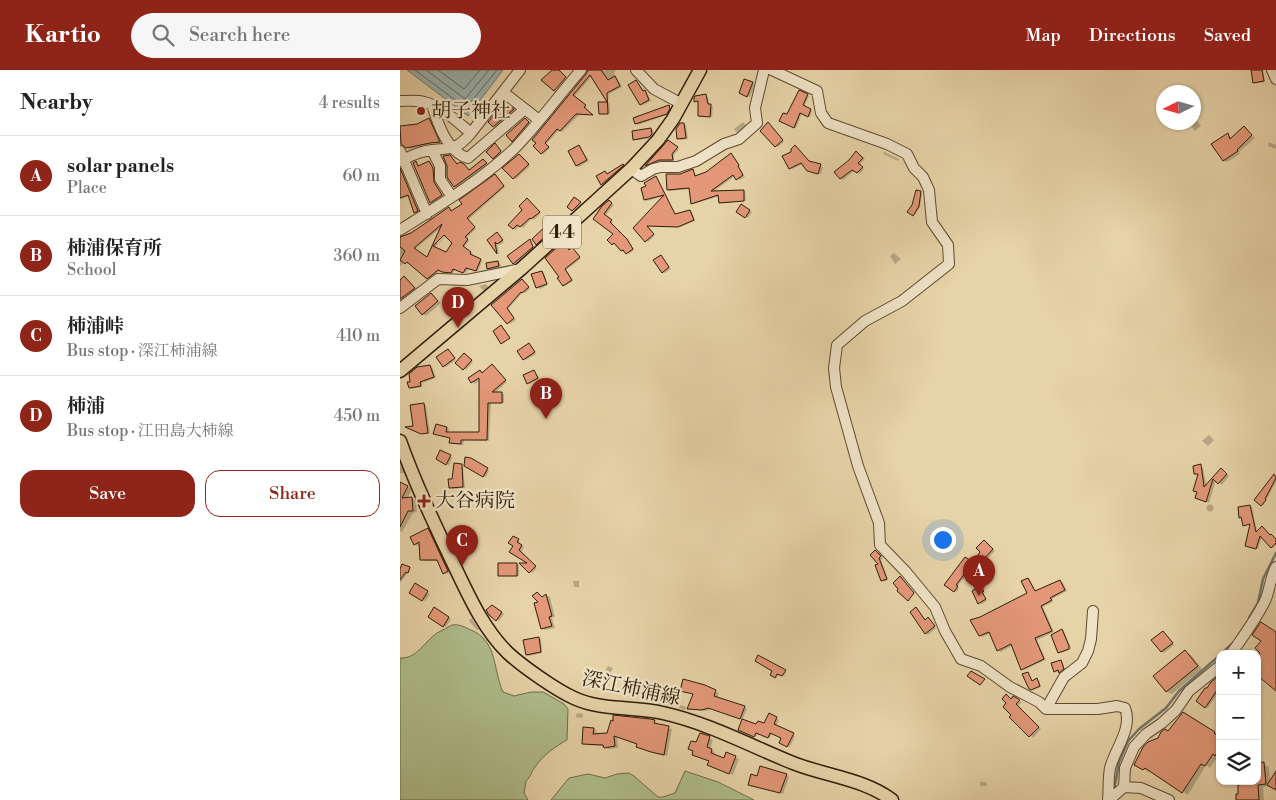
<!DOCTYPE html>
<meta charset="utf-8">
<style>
:root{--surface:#fff;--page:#f6f6f6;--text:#222;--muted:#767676;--line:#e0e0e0;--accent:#8f2418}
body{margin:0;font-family:"Libre Bodoni","Noto Serif JP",serif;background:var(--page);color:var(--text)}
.controls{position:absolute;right:15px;bottom:15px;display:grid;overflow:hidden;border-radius:10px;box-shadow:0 1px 4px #0004}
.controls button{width:45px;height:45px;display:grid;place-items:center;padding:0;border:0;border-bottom:1px solid var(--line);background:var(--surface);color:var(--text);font:25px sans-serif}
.compass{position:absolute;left:756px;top:15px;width:45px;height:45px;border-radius:50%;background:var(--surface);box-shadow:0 1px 4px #0004;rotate:265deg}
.you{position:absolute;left:542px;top:469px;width:18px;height:18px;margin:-12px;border:4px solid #fff;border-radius:50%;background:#1a73e8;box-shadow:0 0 0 8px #1a73e833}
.badge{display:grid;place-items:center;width:32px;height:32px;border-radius:50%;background:var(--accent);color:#fff;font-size:16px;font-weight:700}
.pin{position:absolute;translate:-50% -41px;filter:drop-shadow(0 1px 2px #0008)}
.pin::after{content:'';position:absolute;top:26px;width:18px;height:15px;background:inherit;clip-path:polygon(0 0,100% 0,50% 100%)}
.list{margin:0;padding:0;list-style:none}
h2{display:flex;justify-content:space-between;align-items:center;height:65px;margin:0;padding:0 20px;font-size:21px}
h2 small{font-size:16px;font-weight:400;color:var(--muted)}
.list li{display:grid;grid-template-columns:32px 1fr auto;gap:15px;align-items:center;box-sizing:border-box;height:80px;padding:0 20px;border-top:1px solid var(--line)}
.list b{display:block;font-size:19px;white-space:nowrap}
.list p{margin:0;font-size:16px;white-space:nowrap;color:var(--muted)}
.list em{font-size:16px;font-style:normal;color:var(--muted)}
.actions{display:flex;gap:10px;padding:15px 20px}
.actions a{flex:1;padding:11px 0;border:1px solid var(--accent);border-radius:15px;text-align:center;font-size:18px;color:var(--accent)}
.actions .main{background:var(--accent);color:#fff}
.icon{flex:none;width:28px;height:28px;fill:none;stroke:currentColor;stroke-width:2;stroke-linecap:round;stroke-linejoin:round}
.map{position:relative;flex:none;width:876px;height:730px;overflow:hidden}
header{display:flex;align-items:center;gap:30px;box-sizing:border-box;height:70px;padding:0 25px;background:var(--accent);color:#fff}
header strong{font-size:24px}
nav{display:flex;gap:28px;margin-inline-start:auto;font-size:18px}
.search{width:350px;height:45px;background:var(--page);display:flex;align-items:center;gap:12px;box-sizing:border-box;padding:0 18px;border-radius:28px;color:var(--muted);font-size:19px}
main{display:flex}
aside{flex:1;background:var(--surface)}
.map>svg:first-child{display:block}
</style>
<header>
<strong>Kartio</strong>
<div class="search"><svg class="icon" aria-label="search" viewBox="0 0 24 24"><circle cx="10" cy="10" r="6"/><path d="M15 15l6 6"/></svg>Search here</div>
<nav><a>Map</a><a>Directions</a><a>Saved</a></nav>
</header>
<main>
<aside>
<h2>Nearby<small>4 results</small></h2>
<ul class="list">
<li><span class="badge">A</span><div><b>solar panels</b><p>Place</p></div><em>60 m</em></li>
<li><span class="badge">B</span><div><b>柿浦保育所</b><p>School</p></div><em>360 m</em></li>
<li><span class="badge">C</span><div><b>柿浦峠</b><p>Bus stop · 深江柿浦線</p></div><em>410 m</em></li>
<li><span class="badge">D</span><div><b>柿浦</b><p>Bus stop · 江田島大柿線</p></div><em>450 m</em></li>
</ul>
<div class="actions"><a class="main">Save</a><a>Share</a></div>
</aside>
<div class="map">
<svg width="876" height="730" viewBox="0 0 876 730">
<rect width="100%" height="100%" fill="#e7d3a8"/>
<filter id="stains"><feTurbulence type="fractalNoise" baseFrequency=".004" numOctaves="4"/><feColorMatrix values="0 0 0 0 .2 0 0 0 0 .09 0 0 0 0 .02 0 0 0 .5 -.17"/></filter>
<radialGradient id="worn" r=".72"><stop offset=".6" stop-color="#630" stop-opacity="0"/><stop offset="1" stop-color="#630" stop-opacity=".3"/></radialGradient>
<path fill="#afbe8c" stroke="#6f6e4a" d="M52 555C60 554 64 557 71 560 98 571 93 601 103 622L114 626 131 622H143L164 634 168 639 167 670C156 676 142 686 135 697 131 702 131 707 126 711L124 723 128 730H0V588C17 589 24 572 37 563 42 560 47 558 52 555Z
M285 701 318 712 354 730H151L169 708 188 704 205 708 217 704 229 703 234 706 258 727H263L275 723Z"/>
<path fill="#9cb5b3" stroke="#70786f" d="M7 0H103L68 46Z"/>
<path fill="#0003" fill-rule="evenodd" d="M189 0H216L214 3 222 17 209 24 210 44H200L199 33H209L208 17 192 6 174 27 187 37 162 62 159 60 146 74 150 78 143 84 141 83 138 73 187 5Z
M852 0H863L865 12 856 13 854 12Z
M345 10 355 14 350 27 342 24Z
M236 12 247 23 251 31 243 35 241 34Z
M399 22 409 26 404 37 412 41 410 47 402 43 396 58 381 51 388 45Z
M306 26 308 27 309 35 313 36 312 47 299 46V32L295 31Z
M109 36 117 42 98 58 94 56 90 52Z
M269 36 271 39 269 44 238 55 236 53Z
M794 47 801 56 795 61 788 52H794Z
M29 49 31 50 41 73H33L10 79 3 75 0 76V57L18 55Z
M125 49 132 54 116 73 112 71Z
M343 52 347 56 338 63 336 62 334 59Z
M283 54 286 55 288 69 281 70 278 69Z
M370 55 384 72 378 77 376 76Z
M844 57 855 68 839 82 840 84 827 92 824 91 813 75 828 64 832 69Z
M251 59 253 60 254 65 252 68 237 70 234 69 233 62Z
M268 71 279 79 274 85V91H262L247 95Z
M869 72 876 75V79L868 76Z
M96 75 103 83 96 89 93 88Z
M179 76 189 91 179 97 177 95Z
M396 77 410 93 423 97 421 104 410 101 403 94 392 99 389 98Z
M484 82 499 89 498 91 483 84Z
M331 84 340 96 339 97 345 107 339 110 335 106 313 122 343 121 345 122 346 131 323 133 320 132V126L294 134 292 133 290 119 270 121 268 120 280 105 293 101 296 106 307 103Z
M459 84 465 89 459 95 464 99 460 104 455 100 443 110 441 108 436 102Z
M50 86 58 95H64L69 100 84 90 88 95 57 118 48 107Z
M122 87 130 96 116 109 114 108Z
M29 92 35 100V114L43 126 32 133 16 93 19 97Z
M224 96 204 115 197 106 205 102 208 105Z
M0 99 20 142 17 144 15 142 10 126 0 129Z
M95 106 105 117 68 150 76 159 66 168 69 171 64 178 73 184 71 186 82 191 78 201 69 198 66 203 55 200 53 203H45L41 200 30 209 9 193 8 194 5 192 0 196V168L12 164 49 139 52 142ZM42 157 27 189 15 179ZM48 160 50 161 37 174V170ZM47 165 54 172 47 184 34 178Z
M256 108 276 145 290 141 292 142 295 151 280 157 247 156 255 165 248 172 235 158 264 126 247 131 245 129 248 117Z
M516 121 522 123 520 137 515 145 509 142 513 135Z
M177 130 182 134 175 141 168 136Z
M129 131 141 143 134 150 132 148 123 158 120 155 116 160 110 155 124 140Z
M209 132 214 135 205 146 213 152 211 154 228 171 234 180 229 184 209 170 215 163 195 149Z
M342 136 352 142 348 148 338 141Z
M150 157 154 161 139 175 137 174Z
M97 164 104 172 100 175 97 173 99 184 89 170Z
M130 170 135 179 116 194 114 193Z
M162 174 170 181 172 179 174 180 181 189 166 200 173 211 165 216 163 215Z
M494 183 501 189 495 194 490 186Z
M261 186 271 199 265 203 262 202Z
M98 192 100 193 101 197 90 199 88 198 87 194Z
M142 202 144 203 148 215 140 219 137 217Z
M6 209 16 219 0 232V211Z
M124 212 130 219 125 223 123 222 108 239 116 250 110 254 93 235Z
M86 214 89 218 85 222 79 216Z
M31 224 41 233 26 246 23 244Z
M129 275 136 284 126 290 124 289Z
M48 280 56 290 46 297 44 296Z
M66 285 73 292 66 300 57 293Z
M30 296 32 297 36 308 22 313V317L12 319 10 318Z
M92 296 107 312 95 323 104 324V333H91L89 371 64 370 63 375 53 374 51 373V368L37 364 47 358 49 359 48 363 80 364V310L75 314 70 309 83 304Z
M134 301 140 309 130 314 128 313Z
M24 334 26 336 30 364H24L9 358 14 357Z
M809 365 814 370 808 376 802 371Z
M41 382 52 388 49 395 37 389Z
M0 387 4 396V403H0Z
M71 389 89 401 86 407 65 395Z
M61 395 63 397 65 418 52 419 50 418Z
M800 396 803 398 807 417 822 400 829 406 822 415 816 410 809 433 796 428 799 406 795 404Z
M875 406 876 412 863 436 856 430Z
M0 413 12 419 7 429 12 428 16 431 17 442 13 443 2 462 0 461Z
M806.5 438a3.5 3.5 0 1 1 7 0a3.5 3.5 0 1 1-7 0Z
M850 436 852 437 857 462 862 457 864 458 870 466 876 470V475L873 478 862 466 858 479 848 477 851 455H844L843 448 841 447 839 438Z
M27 459 30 461 50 503 47 504 44 503 39 491H24L21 490V474L18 476 15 474Z
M113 467 120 471 118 474 124 477 121 482 137 498 132 503 130 502 132 494 114 476Z
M56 470 58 478 57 479 53 471Z
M586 473 595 481 585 491 575 506 569 502 557 517 559 518 557 522 546 515 574 494Z
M477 483 483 488 481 490 488 510 484 512 482 510Z
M117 494 119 495V506L100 505Z
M3 495 11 499 0 513V502Z
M628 509 630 510 636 522 660 511 663 513 667 521 652 529 653 532 643 537 654 562 637 570 646 590 624 600 622 599 613 575 601 582 598 580 591 563 582 567 580 565V548L629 523Z
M173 511H179V517H174Z
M15 515 30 524 25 531 11 523Z
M580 517 585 523 583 524 587 531 582 534 579 533Z
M137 523 143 528 146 525 150 527 155 547 152 548 155 558 145 560 142 558 140 533Z
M95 538 104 544 99 551 90 544Z
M34 539 51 549 46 557 30 547Z
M516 539 526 551 528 549 530 550 536 558 528 565 525 563Z
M71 548 79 559 77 560 69 551Z
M662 560 664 561 671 578V579L661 583 659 582Z
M763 562 774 575 764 583 762 582Z
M139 568 141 569 142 583 129 586 127 585Z
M785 582 791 585 802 599 772 624 766 621Z
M359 586 386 602 384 606 379 603 377 608 371 605 374 600Z
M661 591 663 593 665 600 662 603 655 601Z
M208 596 213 598 210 604 205 601Z
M628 603 633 612 639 611 641 617 633 620 630 618Z
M820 608V620L808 638 798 631Z
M284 611 304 616 319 623 317 628 347 638 342 651 357 656 359 652 365 655 370 645 379 650 376 656 395 666 390 677 380 673 383 668 372 663 370 668 358 663 356 667 341 661 339 660 343 650 312 639 306 641 289 639 294 624 281 620Z
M613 628 622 632 618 636 641 659 633 668 613 646 612 630Z
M280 635 286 637 285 640 279 638Z
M177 643 183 644 182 648 176 647Z
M783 644 819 666 820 668V687L818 686 810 698 806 695 788 725 750 700 749 702 735 694 769 663Z
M254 651 257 653V655L272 659 267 686 256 684 241 678 238 674 217 667 218 678 208 679 204 676 187 675 184 674 193 659 197 661 196 665 208 664Z
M310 668 313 670 310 679 315 682 314 685 325 690 335 687 339 689 333 705 313 697 310 691 293 685 297 674Z
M863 694 869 697 870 712 876 703V719L872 716 863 717 864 730H837L844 716 857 711Z
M386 705 389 707 383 724 353 716 358 707Z
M580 712H586L587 716H580Z"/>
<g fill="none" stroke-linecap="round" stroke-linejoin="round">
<path stroke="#66695e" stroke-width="1" d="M15 0 66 38 97 0
M26 0 65 29 89 0
M38 0 64 19 80 0"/>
<path stroke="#70786f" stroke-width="2.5" d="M849 548 858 533 863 509 876 483
M821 584 834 572
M716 721 715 715 719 692 728 671 739 659 766 638 779 621 820 585"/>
</g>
<path fill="#e49879" stroke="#2f1d08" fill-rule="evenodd" d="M152 0H159L166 7 154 21 141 10Z
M188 0H201L208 10 215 6 220 16 207 23 208 44H199L198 32H207L190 5 173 25 186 35 184 37 193 45 176 44 160 61 157 59 145 73 149 77 141 84 133 76 136 73 132 70 186 4Z
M851 0H862L864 11 853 13Z
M344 9 353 12 347 27 339 23Z
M236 10 243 21 245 20 249 30 240 35 228 15Z
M399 20 408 24 403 35 411 39 408 47 400 43 394 58 379 51 383 43 387 44Z
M306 24 308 34H311L310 47 298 46V31L294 32V28L295 26Z
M105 33 114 39 93 57 88 52Z
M269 35 270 38 267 44 235 54 233 48Z
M29 48 40 72 30 73 6 78 1 74 0 56 17 54Z
M125 48 129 52 112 72 106 65Z
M368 52 383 70 375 77 360 61Z
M280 53H284L286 68 277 69 276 59Z
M844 56 852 65 837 80 838 81 823 91 811 74 828 63 830 69Z
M251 58 252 64 249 67 233 70 232 61Z
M268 70 278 77 272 84 273 90H259L245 96Z
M95 73 101 81 93 89 86 82Z
M179 75 187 90 176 96 168 81Z
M395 75 409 91 421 94 418 104 407 101 401 93 389 99 382 86 391 82V79Z
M456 81 463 88 458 93 463 97 457 103 452 100 440 109 434 102 449 90Z
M331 83 339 95 338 96 343 105 336 110 333 105 311 121 344 120V131L319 133 318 125 291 134 289 118 267 120 266 104H280L293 99 295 106 306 102Z
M119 84 129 94 113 109 102 98Z
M50 85 57 94 60 92 64 94 69 100 83 89 87 93 54 117 47 107V96L43 86Z
M16 91 18 96 29 91 33 98 34 112 42 125 30 133 13 93Z
M223 94 224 95 201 115 196 106 205 101 207 104Z
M0 98 18 141 14 143 8 125 0 128Z
M95 104 104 116 67 148 75 157 65 167 68 169 63 176 71 182 70 184 81 189 76 201 66 198 63 203 53 199 51 203 42 202 38 200 27 209 7 192 5 194 0 190 5 181 0 177V167L11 163 49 137 51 141 62 134 59 130ZM42 154 27 187 14 178ZM44 165 52 173 46 182 33 176Z
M256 106 275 144 290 140 294 150 278 157 247 156 254 164 245 172 233 158 264 125 244 130 241 118 246 116 244 113Z
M516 120 521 121 519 136 513 146 507 142 512 135Z
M174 127 181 132 172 141 167 137Z
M127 128 140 142 131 149 130 148 120 157 117 155 113 159 108 155 122 140 119 136Z
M209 130 212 133 204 144 212 150 210 152 227 169 233 179 226 184 223 180 221 181 214 173 212 175 207 170 213 164 193 149 202 136Z
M341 134 350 140 345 148 336 142Z
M148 154 153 159 136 175 132 169Z
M97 162 103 170 97 174 95 172 97 184 87 170Z
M130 169 133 177 113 194 107 186Z
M162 173 169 180 172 177 180 187 165 199 172 210 163 216 157 208 159 207 145 188Z
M261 185 269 197 262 203 253 190Z
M98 191 99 196 87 199 86 193Z
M142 201 147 214 136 218 131 204Z
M4 206 15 218 0 229V210Z
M122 209 129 217 122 223 121 222 107 238 114 248 107 254 91 235Z
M31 223 38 231 22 245 15 236Z
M101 255 110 268 101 274 93 261Z
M129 273 135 282 123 290 117 281Z
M48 279 55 288 43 297 36 287Z
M64 283 72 290 63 300 55 293Z
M92 294 106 310 92 322H102V333H88L87 370H61V374L49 373 50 368 33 364 36 354 47 357 46 362H79V308L71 313 68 308 80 300 82 303Z
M30 295 34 307 20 312 21 316 9 318 7 312H10L9 304 17 297Z
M134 300 138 308 127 314 123 305Z
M24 333 28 363 21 364 5 357 13 356 10 335Z
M40 380 51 385 46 395 36 389Z
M65 387 71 388 88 398 83 407 64 396Z
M54 393 62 394 63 417 49 418 48 409H52Z
M801 394 804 417 821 398 827 404 818 414 813 409 806 432 795 428 797 422 793 421 798 404H794L793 396Z
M874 404 876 408 865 429 866 430 861 436 854 430Z
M0 412 8 416 2 428 12 427 13 441H8L0 457Z
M850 435 856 462 862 456 870 465 871 464 876 469V473L871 478 860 466 856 479 845 476 850 454 843 456 841 447 839 448 838 437Z
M28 458 48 501 43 504 37 490H20L19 472 14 475 10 467Z
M113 466 119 469 117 472 122 475 119 480 136 496 129 503 119 493H127L109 482 113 476 108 473Z
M584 470 593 479 583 490 573 506 566 502 556 515 558 516 554 522 544 515 565 487 573 492 580 482 576 478Z
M475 480 481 486 479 488 487 509 481 511 475 495 478 494 470 485Z
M98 493H117V506H98Z
M2 494 10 497 8 503 6 502 0 510V499Z
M500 506 514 523 508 531 497 521 498 519 493 513Z
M628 508 635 521 660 510 665 520 650 528 652 530 641 536 652 561 635 568 644 589 621 600 611 574 597 581 589 562 579 566 570 550 580 547 627 523 621 511Z
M15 513 28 521 22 531 9 523Z
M580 516 584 521 582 522 586 529 578 534 572 521Z
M137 522 142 527 146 524 152 546 149 547 152 556 141 559 134 533 138 532 132 526Z
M92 535 102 542 96 551 89 545 86 540Z
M34 537 49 547 43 557 28 547Z
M516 537 525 550 528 547 535 556 525 564 510 542Z
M861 552 876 562V621L857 605V586L860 583 855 578 861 571 852 565Z
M662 559 669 576V579L658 583 651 565Z
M763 561 773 573 761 582 751 570Z
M139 567 141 582 126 585 123 570Z
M785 580 798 596 766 622 753 606Z
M358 585 386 600 382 606 377 604 375 608 370 605 372 601 355 591Z
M661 590 664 599 659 603 658 600 654 602 651 593Z
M571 601 585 609 580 615 567 606Z
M628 602 632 611 637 608 640 616 631 620 629 619 622 604Z
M820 605V616L805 638 796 631 805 618H807L811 612Z
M283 609 305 615 316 620 314 626 345 636 340 649 308 638 302 640 287 639 293 624 280 621Z
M606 624 611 629 613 626 620 630 616 634 639 657 629 667 609 647 611 645 603 637 606 633 602 629Z
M783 642 815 662 814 663 820 667V679L815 686 813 684 805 696 801 694 782 723 745 698 743 700 734 695 743 677 748 672 758 668 761 662 765 659 768 661Z
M369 643 377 647 374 654 394 663 387 677 379 673 381 668 370 663 368 668 356 663 354 667 338 660 342 649 356 654 358 651 364 653Z
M213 645 250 649 255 650 254 653 269 656 264 685 251 682 236 677 237 674 214 666 215 676 204 678 203 675 182 674 183 657 194 658 193 664 207 663 211 650 213 651Z
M300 663 310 666 307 677 312 679 311 683 324 688 326 682 336 686 329 704 307 695 309 691 292 685 293 681 288 679 291 671 296 672Z
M864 692 866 714 858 715 859 730H836V724H838V715L843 714 842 711H857V693Z
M360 696 387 704 380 723 348 715 351 704 357 706Z
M876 701V720L867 715Z"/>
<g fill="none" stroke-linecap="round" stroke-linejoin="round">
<g stroke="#5d4a30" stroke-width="12">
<path id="minor" d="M236 0 254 19 282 34
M372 0 417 21 421 43 428 53 487 74 507 84 514 98 523 107 529 120 532 152 548 175 549 194 502 231 465 251 437 275 434 298 436 317 458 396 479 453 480 475 506 502 535 537 545 561 561 589 581 596 610 617 639 632 646 639H698L717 636 725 638C733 658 715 679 710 698 708 709 709 720 708 730
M872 0 876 9
M103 22 139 50
M0 31C8 31 17 30 24 32 42 36 57 52 71 63 53 85 45 76 22 82 14 84 7 88 0 91
M32 35C38 54 47 82 68 88L125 39
M71 63 120 0
M32 80 40 96V109L52 127
M0 81 27 144
M231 99 241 106 253 99 261 97H278L296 91 324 74 339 69 357 53 355 38 364 0
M0 160C40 135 82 110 116 77 139 53 159 25 181 0
M0 238 38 209 67 210 121 199
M831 584C843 567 856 549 865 531 870 520 870 508 876 497
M646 639 664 607 682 593 688 581 691 569 693 541
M724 717 725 698 734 677 746 664 762 653 776 640 789 621 820 596
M709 730 724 717 741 718 769 730"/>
</g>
<g stroke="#2f1d08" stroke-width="15">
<path id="major" d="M0 301 121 199 231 99 258 70 273 49 300 0
M0 371C15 413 34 453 53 493 68 524 83 559 108 583 122 596 156 620 174 628 202 641 233 636 263 643 308 653 351 676 393 693 426 706 464 709 492 730"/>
</g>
<use href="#minor" stroke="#efe2c6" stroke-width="10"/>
<use href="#major" stroke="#e7d3a8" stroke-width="12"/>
</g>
<g fill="#8f2418" stroke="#efe2c6" stroke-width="2">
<circle cx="21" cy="41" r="5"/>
<path d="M21.5 423.5h5v5h5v5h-5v5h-5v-5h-5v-5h5z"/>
</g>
<g text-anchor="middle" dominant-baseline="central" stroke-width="4.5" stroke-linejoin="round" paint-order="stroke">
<rect fill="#efe2c6" stroke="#695841" stroke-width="1" x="143" y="145.5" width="38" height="33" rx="4"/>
<g font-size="19" font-weight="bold" fill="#2f1d08">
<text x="162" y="162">44</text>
</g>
<g font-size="20" fill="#2f1d08" stroke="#efe2c6" text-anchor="start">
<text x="31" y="41">胡子神社</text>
<text x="35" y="431">大谷病院</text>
</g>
<g font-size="20" fill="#2f1d08" stroke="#efe2c6">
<text transform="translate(231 619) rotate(12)">深江柿浦線</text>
</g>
</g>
<rect width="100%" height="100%" filter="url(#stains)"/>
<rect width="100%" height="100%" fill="url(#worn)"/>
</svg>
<div class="controls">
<button>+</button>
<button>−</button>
<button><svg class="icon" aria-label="layers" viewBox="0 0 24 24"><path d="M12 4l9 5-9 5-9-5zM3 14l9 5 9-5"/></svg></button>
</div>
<svg class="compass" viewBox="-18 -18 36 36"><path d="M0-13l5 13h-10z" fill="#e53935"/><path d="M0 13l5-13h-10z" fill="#767676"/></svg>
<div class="you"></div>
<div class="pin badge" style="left:579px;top:526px">A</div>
<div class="pin badge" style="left:146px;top:349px">B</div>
<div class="pin badge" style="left:62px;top:496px">C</div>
<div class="pin badge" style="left:58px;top:258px">D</div>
</div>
</main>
